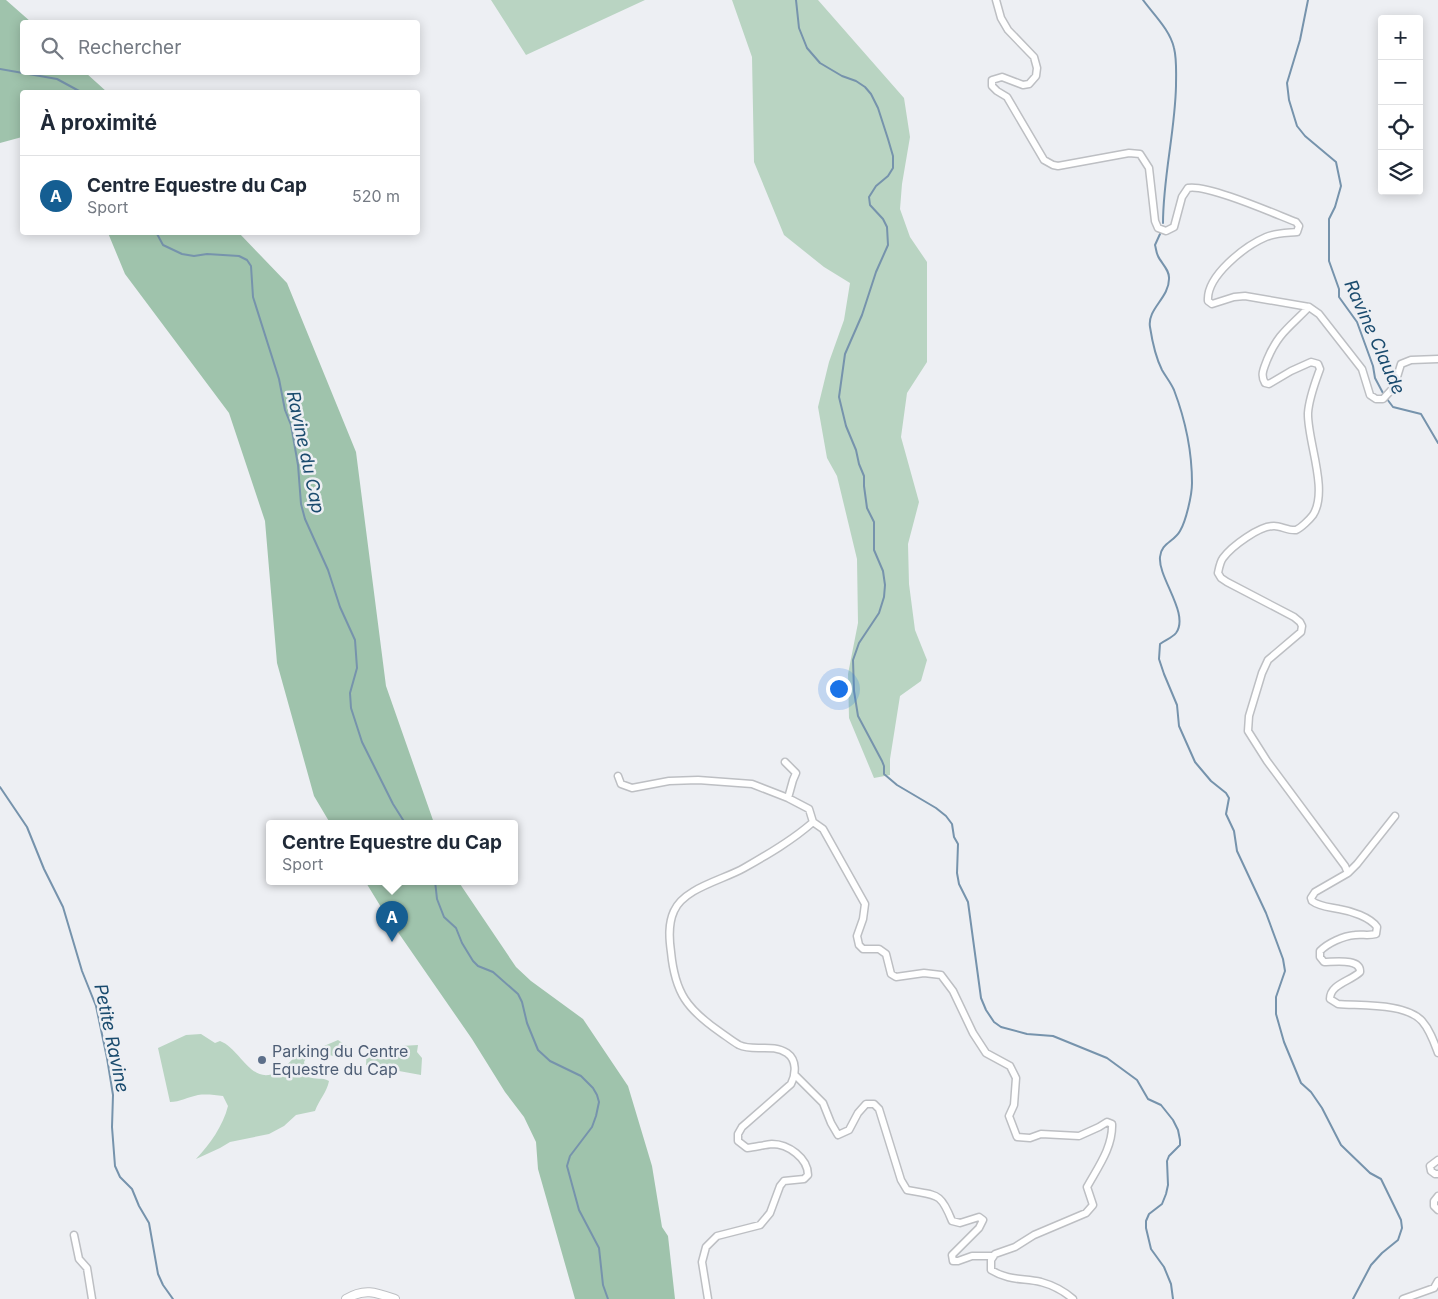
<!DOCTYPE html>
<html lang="fr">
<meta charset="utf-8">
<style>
:root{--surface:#fff;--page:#f6f6f7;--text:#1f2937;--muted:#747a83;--line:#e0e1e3;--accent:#155e92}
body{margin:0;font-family:Inter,sans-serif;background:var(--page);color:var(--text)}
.controls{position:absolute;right:15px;top:15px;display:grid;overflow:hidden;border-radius:5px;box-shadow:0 2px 12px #0003}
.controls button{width:45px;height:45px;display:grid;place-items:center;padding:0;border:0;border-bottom:1px solid var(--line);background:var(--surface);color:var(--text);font:25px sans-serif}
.you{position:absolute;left:838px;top:688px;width:18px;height:18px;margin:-12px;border:4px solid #fff;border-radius:50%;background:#1a73e8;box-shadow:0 0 0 8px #1a73e833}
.badge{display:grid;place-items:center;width:32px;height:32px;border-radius:50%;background:var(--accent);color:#fff;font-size:16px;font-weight:700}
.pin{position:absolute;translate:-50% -41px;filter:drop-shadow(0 1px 2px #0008)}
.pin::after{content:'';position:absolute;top:26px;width:18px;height:15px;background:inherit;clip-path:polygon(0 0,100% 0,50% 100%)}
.popup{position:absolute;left:266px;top:820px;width:252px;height:65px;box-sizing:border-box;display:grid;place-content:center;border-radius:5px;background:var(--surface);filter:drop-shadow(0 1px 4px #0005);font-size:16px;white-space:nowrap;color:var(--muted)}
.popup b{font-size:19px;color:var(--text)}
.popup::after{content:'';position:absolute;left:50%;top:100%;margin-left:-10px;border:10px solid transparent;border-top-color:var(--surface)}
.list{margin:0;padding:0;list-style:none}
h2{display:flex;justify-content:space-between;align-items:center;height:65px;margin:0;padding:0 20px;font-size:21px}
h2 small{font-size:16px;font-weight:400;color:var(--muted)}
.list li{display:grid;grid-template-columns:32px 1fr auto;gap:15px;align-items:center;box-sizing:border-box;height:80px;padding:0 20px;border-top:1px solid var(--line)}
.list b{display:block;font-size:19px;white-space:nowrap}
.list p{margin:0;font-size:16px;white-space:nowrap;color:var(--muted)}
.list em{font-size:16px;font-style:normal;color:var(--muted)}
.icon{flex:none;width:28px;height:28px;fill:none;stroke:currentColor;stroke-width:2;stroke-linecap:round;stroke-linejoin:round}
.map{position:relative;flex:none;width:1438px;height:1299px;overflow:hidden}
.search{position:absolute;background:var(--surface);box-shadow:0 2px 12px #0003;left:20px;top:20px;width:400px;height:55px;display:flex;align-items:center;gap:12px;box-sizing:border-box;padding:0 18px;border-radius:5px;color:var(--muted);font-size:19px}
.panel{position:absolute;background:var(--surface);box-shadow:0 2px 12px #0003;left:20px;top:90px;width:400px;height:145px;border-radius:5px}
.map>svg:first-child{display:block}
</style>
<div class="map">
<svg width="1438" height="1299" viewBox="0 0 1438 1299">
<rect width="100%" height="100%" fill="#edeff3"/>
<path fill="#b9d4c2" d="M491 0H645L526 55Z
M732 0H818L904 98 910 137 902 184 900 209 910 237 927 262V362L907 393 901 437 919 502 908 544 909 584 915 630 927 660 921 681 900 696 890 759V775L874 778 849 718 848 674 858 623 857 559 837 476 827 458 818 407 829 362 844 320 850 283 824 267 784 235 754 162 752 57Z
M201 1034 215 1043 220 1041C241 1049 251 1086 277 1072 288 1067 293 1055 305 1051L309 1052 304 1062 308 1077C316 1080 322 1077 329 1081 327 1092 319 1100 315 1111L296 1115 284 1126 269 1134 230 1142 220 1148 196 1159C210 1144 223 1126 228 1106L223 1096C215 1095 206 1094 198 1095 188 1097 180 1102 170 1102L158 1048 186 1035Z
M338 1040 347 1046 350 1053 335 1056 327 1055 324 1046Z
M418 1045 417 1052 422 1058 421 1075 366 1065 367 1048Z"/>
<path fill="#9fc3ac" d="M0 0H6L31 22H22V72L86 73 107 92H22V137L0 143Z
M108 233H239L287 283 356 452 386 686 434 823H330L314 796 277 663 265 521 229 413 125 274Z
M365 881H458L516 967 531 981 583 1019 628 1086 652 1166 662 1227 668 1236 675 1299H575L538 1169 536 1142 524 1117 505 1092 472 1039 384 912Z"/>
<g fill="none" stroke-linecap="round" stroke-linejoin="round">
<path stroke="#7693ac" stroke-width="2" d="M796 0 799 28 807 48 820 63 842 76 856 81 865 87 871 94 878 108 888 139 893 156V168L888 176 876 186 869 197 870 205 883 219 887 227 888 245 876 272 862 315 845 354 839 397 846 426 856 450 859 464 864 476V486L867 508 874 522V550L883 571 885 585 884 597 879 613 859 643 853 660 854 691 858 716 882 761 884 766V774L897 785 936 808 946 816 952 824 954 837 958 844 957 873 959 884 968 902 981 998 986 1010 994 1022 1001 1027 1027 1034 1053 1036 1107 1058 1137 1080 1148 1099 1161 1105 1173 1120 1178 1130 1180 1140V1145L1169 1156 1167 1161 1168 1185 1166 1194 1162 1204 1149 1214 1146 1221V1228L1151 1249 1164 1267 1171 1284 1173 1299
M1143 0C1154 15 1170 30 1174 48 1177 60 1176 74 1176 86 1175 132 1163 177 1163 223
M1308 0 1300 40 1287 83 1289 100 1297 126 1305 136 1336 162 1341 186 1335 207 1329 219V261L1339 289V297L1357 322 1373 366 1375 378 1384 395
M0 69 57 79 81 92
M156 232 163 245 182 254 194 256 207 254 239 256 247 260 251 266 253 297 279 379 285 410 291 425 298 465 301 504 305 519 328 570 340 607 355 640 357 668 350 693 351 708 362 742 393 804 405 823
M1160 234 1155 245C1156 248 1156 252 1158 256 1161 263 1170 270 1169 279 1169 298 1147 309 1150 327 1152 340 1156 358 1162 370 1166 377 1171 383 1174 390 1185 419 1192 453 1192 483 1192 495 1186 521 1180 531 1174 542 1161 543 1160 557 1158 578 1190 614 1176 633 1172 638 1165 640 1160 644L1159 659 1164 674 1177 705 1179 726 1195 762 1211 781 1226 793 1229 798 1226 814 1234 831 1237 851 1266 913 1283 959 1285 971 1276 997V1014L1284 1042 1301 1083 1311 1092 1322 1108 1341 1145 1370 1173 1381 1179 1401 1220 1402 1228 1398 1240 1382 1253 1371 1265 1353 1299
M1387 399 1393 407 1421 414 1438 443
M0 787 27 827 44 869 63 907 82 971 96 1006 107 1058 113 1095 112 1127 115 1166 120 1177 132 1189 139 1206 149 1223 158 1274 163 1285 173 1299
M435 881 437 899 444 917 456 928 462 943 473 961 478 966 493 972 518 994 522 1002 527 1023 538 1050 550 1061 581 1076 593 1088 597 1095 599 1102 596 1116 592 1127 570 1156 567 1166 579 1210 599 1248 603 1285 608 1299"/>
<g stroke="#bdbfc3" stroke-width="9">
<path id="minor" d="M996 0 1001 18 1008 30 1034 57 1037 68 1036 76 1029 84 1023 85 1002 77 992 80V86L997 91 1007 97 1044 160 1053 165 1058 166 1129 153 1140 154 1149 168 1155 221 1158 228 1166 231 1174 227 1182 197 1188 188C1207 184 1275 214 1296 222L1299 226 1297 232C1287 233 1275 233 1266 237 1245 246 1206 276 1208 301L1212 304 1234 297 1245 296 1309 307 1319 314 1362 369 1370 395 1376 399H1383L1394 387 1401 364 1411 360 1438 359
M1309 307C1290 327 1278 333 1267 360 1264 368 1260 375 1265 383L1269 384 1291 371 1311 362 1318 364 1320 369C1315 383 1309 398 1308 413 1307 440 1329 490 1313 515 1310 519 1301 528 1296 530 1289 531 1281 526 1274 526 1259 526 1232 546 1223 558 1220 562 1219 568 1218 573L1221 578 1227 582 1294 617 1300 622 1302 626 1301 632 1268 660 1262 673 1249 716 1248 731 1267 761 1345 866 1348 873 1315 892 1311 898 1312 901C1320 907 1330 907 1339 909 1351 911 1370 917 1377 927L1376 934C1368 936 1362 934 1355 935 1343 936 1328 943 1320 951V957L1324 962C1334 962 1361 958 1360 972 1351 981 1330 984 1330 999L1338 1004C1361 1006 1406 1003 1422 1021 1430 1030 1434 1042 1438 1053
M785 762 796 773 793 780 788 798
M618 776 621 784 632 788 669 781 698 780 752 784 788 798 809 809 813 822C793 840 767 855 744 868 723 880 684 888 674 911 668 924 669 938 671 952 675 993 687 1009 720 1032 726 1036 732 1041 739 1045 754 1052 772 1043 787 1053 797 1060 796 1074 791 1084L742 1127 738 1134V1141L747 1148C755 1147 764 1145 772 1144 788 1144 808 1158 808 1175L804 1179 784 1181 780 1186 770 1213 760 1225 717 1236 706 1247 702 1262 708 1299
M813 822 823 829 865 904 863 919 857 936 859 945 863 949H879L886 954 891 974 896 977 924 973 941 975 953 991 973 1033 986 1053 1010 1066 1016 1078 1014 1105 1009 1116 1017 1137 1030 1138 1041 1134 1079 1136 1099 1127 1107 1122 1112 1124C1113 1147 1098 1167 1087 1187L1093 1205 1086 1213 1034 1235 1015 1247 995 1254 991 1260V1270C1009 1281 1023 1278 1041 1282 1052 1285 1065 1292 1073 1299
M1348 873 1357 864 1395 816
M795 1075 823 1103 831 1123 838 1135 849 1130 858 1113 866 1104H874L879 1109 901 1180 907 1190C937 1196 940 1191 952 1221L960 1223 979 1217 983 1220 979 1228 952 1255 953 1261H958L972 1256H993
M1438 1160 1430 1166 1431 1171 1435 1174H1438
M1438 1196 1434 1201V1206L1438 1210
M74 1235 79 1259 87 1268 92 1299
M1403 1299 1434 1288 1438 1281"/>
</g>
<g stroke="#bdbfc3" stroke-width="10">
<path id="major" d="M346 1299C364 1288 375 1292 395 1299"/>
</g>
<use href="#minor" stroke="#fff" stroke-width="6"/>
<use href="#major" stroke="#fff" stroke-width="8"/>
</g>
<circle fill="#5c6f8a" stroke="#edeff3" stroke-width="2" cx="262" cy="1060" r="5"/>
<g text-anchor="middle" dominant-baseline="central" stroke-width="5" stroke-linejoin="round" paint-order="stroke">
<g font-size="16" fill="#4e5e75" stroke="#edeff3" text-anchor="start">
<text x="272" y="1051">Parking du Centre<tspan x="272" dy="18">Equestre du Cap</tspan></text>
</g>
<g font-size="18" font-style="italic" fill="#1a4b6e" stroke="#edeff3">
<text transform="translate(1375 337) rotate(66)">Ravine Claude</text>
<text transform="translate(306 452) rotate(78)">Ravine du Cap</text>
<text transform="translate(112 1038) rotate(78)">Petite Ravine</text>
</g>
</g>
</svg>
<div class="controls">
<button>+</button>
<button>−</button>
<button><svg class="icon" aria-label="locate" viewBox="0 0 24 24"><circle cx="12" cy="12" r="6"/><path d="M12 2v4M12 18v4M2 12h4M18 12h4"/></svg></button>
<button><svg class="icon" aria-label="layers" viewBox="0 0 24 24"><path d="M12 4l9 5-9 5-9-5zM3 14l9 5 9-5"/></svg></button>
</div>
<div class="you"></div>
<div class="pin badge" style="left:392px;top:942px">A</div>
<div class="popup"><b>Centre Equestre du Cap</b>Sport</div>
<div class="search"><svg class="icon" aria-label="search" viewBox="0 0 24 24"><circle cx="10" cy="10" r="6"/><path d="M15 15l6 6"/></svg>Rechercher</div>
<section class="panel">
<h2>À proximité<small></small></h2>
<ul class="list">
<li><span class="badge">A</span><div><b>Centre Equestre du Cap</b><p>Sport</p></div><em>520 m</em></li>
</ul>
</section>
</div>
